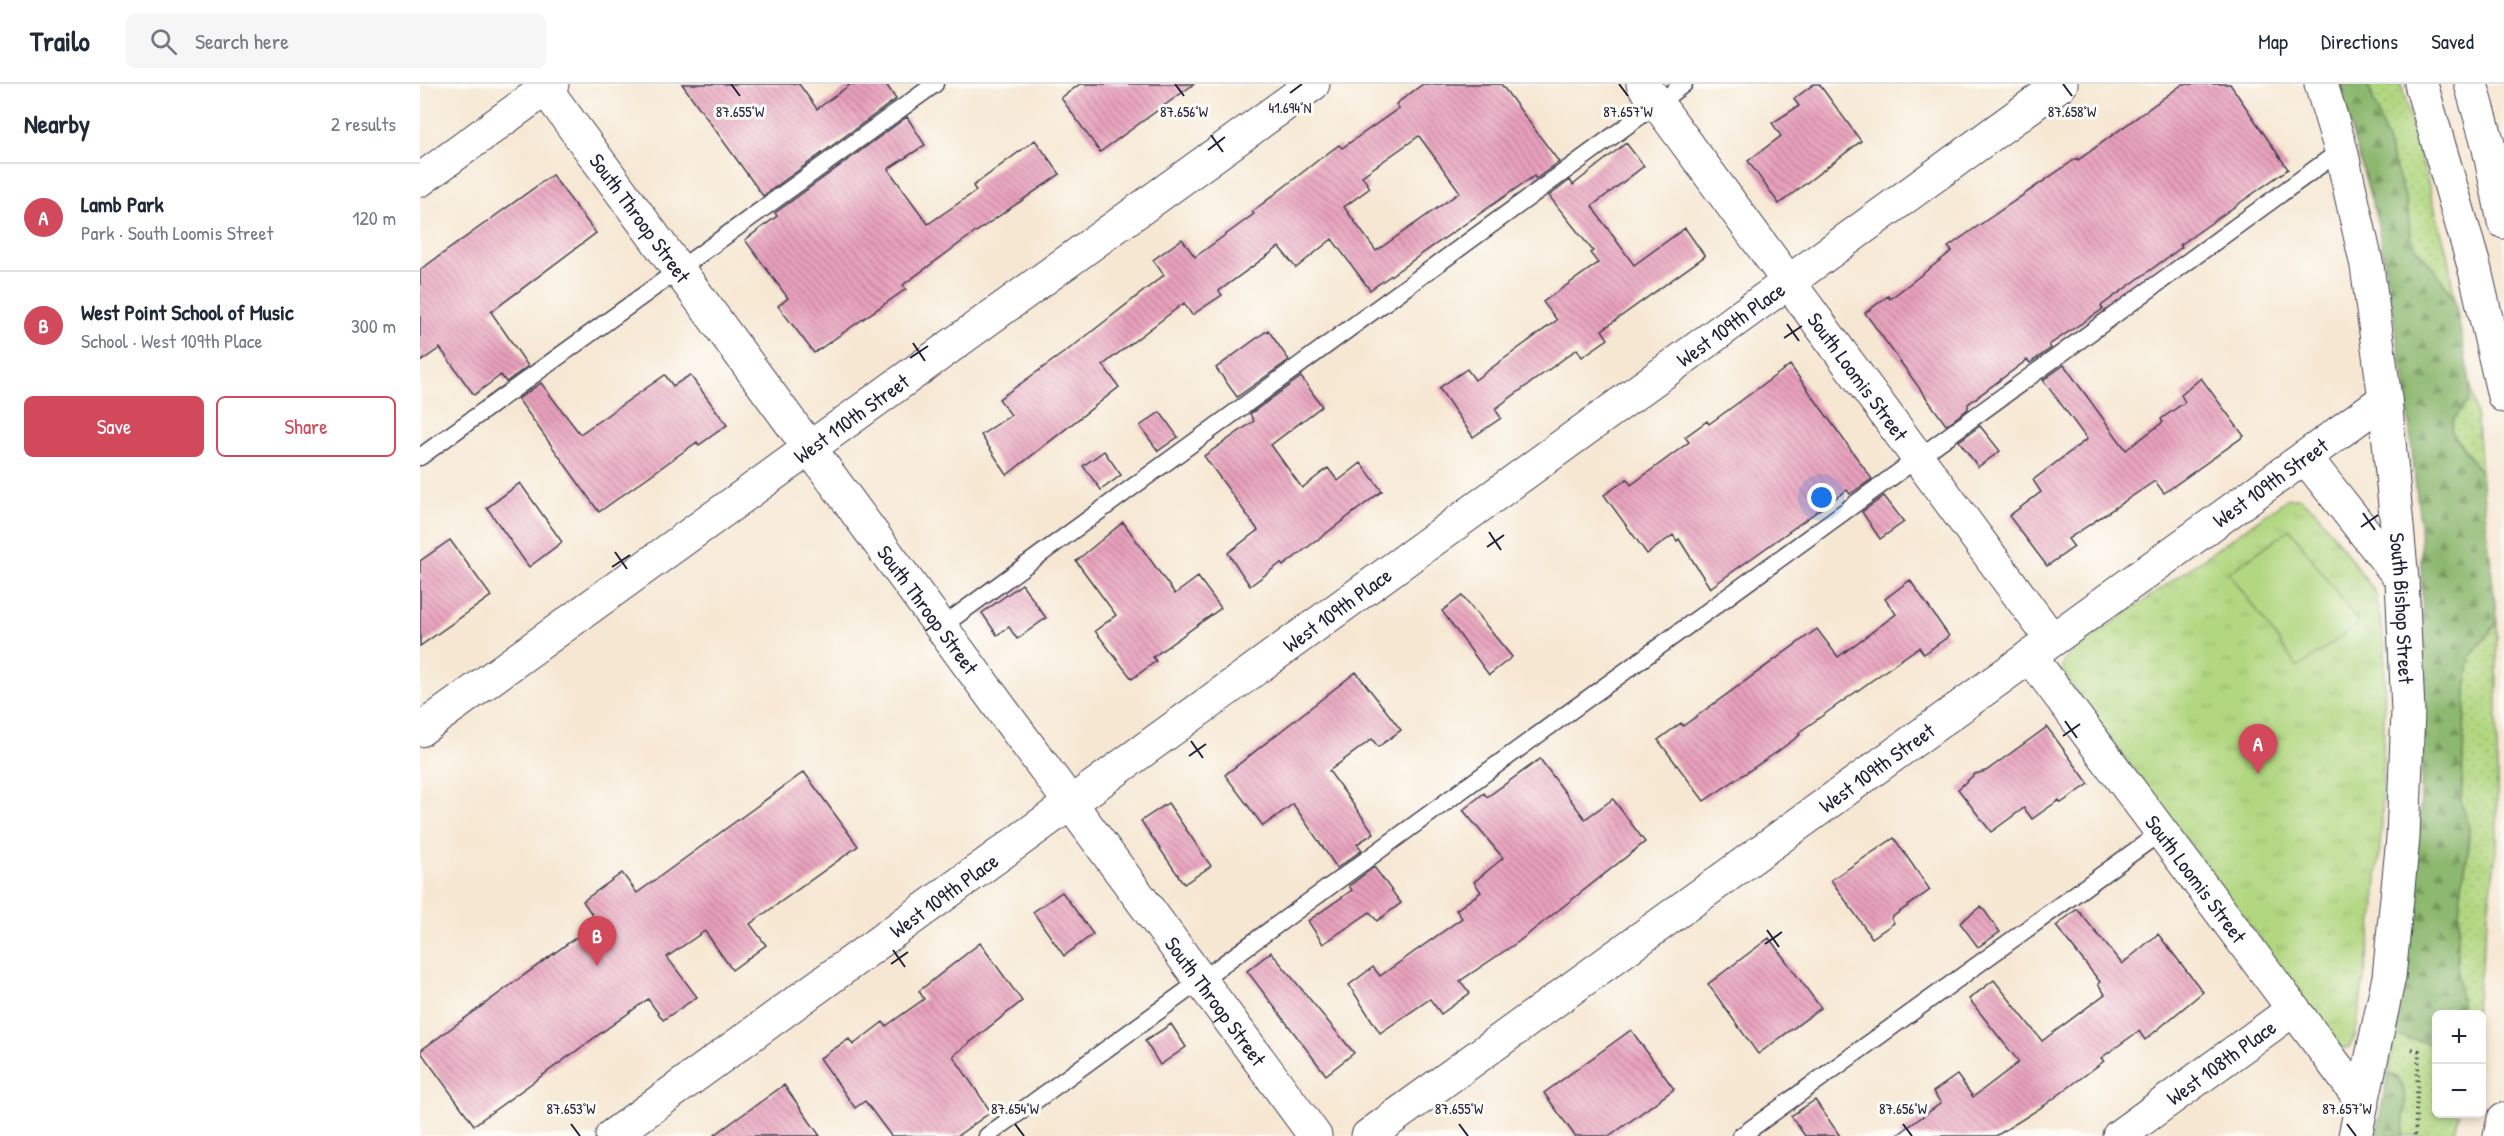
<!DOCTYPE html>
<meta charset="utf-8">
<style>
:root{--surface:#fff;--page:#f6f6f7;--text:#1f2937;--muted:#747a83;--line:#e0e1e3;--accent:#d1495b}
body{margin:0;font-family:"Patrick Hand",sans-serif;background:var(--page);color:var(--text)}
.controls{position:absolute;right:18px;bottom:18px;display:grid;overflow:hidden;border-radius:9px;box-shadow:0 3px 9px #0003}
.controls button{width:54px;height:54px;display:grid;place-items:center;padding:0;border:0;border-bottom:2px solid var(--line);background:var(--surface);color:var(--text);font:30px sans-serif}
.you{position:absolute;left:1402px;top:414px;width:21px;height:21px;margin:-15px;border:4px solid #fff;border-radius:50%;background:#1a73e8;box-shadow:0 0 0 9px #1a73e833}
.badge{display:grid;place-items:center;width:39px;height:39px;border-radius:50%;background:var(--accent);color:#fff;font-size:20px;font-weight:700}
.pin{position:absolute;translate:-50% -50px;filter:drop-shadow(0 2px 3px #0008)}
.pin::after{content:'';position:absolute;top:32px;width:21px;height:18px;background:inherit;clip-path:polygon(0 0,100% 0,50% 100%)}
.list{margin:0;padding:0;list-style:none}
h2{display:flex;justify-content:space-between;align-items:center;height:78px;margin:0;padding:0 24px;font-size:26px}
h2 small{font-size:20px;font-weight:400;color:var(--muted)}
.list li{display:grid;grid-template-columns:39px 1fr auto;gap:18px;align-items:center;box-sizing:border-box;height:108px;padding:0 24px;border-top:2px solid var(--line)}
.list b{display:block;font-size:22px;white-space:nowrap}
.list p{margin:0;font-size:20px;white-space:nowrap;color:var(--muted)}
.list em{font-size:20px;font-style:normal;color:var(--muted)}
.actions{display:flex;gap:12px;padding:18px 24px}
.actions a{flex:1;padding:14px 0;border:2px solid var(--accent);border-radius:9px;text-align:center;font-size:21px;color:var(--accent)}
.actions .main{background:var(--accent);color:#fff}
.icon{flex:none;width:33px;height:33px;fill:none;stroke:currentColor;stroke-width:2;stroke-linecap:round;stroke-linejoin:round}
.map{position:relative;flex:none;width:2084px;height:1052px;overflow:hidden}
header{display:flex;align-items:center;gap:36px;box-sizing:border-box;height:84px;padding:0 30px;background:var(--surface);border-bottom:2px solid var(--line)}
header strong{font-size:28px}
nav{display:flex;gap:33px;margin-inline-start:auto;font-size:21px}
.search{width:420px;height:54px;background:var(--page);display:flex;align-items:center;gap:15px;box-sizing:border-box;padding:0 21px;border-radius:9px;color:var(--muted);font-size:22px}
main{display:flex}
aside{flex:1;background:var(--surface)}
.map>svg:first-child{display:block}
</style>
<header>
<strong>Trailo</strong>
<div class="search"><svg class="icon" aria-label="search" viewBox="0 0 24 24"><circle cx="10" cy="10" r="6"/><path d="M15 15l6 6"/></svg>Search here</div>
<nav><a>Map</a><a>Directions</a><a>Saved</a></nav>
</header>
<main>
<aside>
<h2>Nearby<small>2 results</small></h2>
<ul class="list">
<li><span class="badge">A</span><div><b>Lamb Park</b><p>Park · South Loomis Street</p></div><em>120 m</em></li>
<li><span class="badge">B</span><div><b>West Point School of Music</b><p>School · West 109th Place</p></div><em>300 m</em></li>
</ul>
<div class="actions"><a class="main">Save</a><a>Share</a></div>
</aside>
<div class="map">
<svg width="2084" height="1052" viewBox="0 0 2084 1052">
<defs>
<pattern id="grass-dots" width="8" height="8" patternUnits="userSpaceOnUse" patternTransform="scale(1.5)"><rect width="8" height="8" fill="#b2d781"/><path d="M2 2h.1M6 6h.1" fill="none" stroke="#99b870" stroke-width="1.8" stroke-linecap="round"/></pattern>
<pattern id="forest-firs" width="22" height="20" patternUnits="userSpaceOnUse" patternTransform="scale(1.5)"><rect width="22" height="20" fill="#8db86f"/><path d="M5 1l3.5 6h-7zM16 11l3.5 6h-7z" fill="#73955c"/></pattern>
<pattern id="park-tufts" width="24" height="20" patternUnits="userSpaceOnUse" patternTransform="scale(1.5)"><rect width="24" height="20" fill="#b2d781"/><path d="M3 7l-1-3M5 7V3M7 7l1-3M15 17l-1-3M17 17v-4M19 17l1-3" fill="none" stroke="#99b870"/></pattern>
<pattern id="building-back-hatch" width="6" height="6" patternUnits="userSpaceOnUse" patternTransform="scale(1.5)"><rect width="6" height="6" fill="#e8a0bb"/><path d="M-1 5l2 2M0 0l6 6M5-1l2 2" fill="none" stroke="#bc8299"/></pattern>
</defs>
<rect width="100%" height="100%" fill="#fdfcf7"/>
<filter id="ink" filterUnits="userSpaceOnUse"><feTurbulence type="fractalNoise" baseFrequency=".0167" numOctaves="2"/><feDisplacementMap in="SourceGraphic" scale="12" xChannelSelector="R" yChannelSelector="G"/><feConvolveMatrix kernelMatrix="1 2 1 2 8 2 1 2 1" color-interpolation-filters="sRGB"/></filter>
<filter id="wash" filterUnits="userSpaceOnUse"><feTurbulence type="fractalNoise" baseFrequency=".008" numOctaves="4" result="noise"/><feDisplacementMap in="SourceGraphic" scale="24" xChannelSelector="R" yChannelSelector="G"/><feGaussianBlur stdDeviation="1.35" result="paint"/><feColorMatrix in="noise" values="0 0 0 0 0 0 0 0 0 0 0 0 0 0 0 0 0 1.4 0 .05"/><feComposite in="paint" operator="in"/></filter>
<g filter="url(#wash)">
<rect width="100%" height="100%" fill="#f6e7d2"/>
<path fill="url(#grass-dots)" stroke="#6a7c5e" stroke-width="1.5" d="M1948 0H1981L2027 169 2035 217 2017 188 1997 166 1991 152 1986 116Z
M2050 298 2057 336 2061 389 2031 347 2033 336 2049 316Z
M2077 539V761L2055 930H2042L2037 880 2040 813 2048 767 2049 740 2041 719 2046 605 2051 572Z
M1974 951 2016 961V1030H2039L2034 1052H1983C1983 1032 1993 994 1968 990Z"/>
<path fill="url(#forest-firs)" stroke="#586d55" stroke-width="1.5" d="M1918 0H1948L1986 116 1991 152 1997 166 2017 188 2035 217 2050 298 2049 316 2033 336 2031 347 2061 389 2077 539 2051 572 2046 605 2041 719 2049 740 2048 767 2040 813 2037 880 2042 930H2016V961L1974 951 1985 873 2001 715 2004 574 2000 439 1985 301 1957 135Z
M1968 990C1993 994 1983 1032 1983 1052H1956Z"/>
<path fill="url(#park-tufts)" stroke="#6a7c5e" stroke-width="1.5" d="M1869 414H1879L1896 427 1955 508 1965 562 1962 739 1954 829 1935 953 1929 963 1921 965 1642 589 1644 578 1650 569Z"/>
<path fill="#b2d781" stroke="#6a7c5e" stroke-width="1.5" d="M1870 445 1939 539 1878 584 1809 489Z"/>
<g id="blocks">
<path fill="url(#building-back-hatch)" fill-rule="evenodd" d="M262 0H379L397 25 431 0H466L476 15 343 112Z
M660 0H774L680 68 641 14Z
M1003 0H1081L1139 78 1116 95 1114 92 950 206 912 155 876 184 859 163 799 207 802 211 772 231 764 219 683 281 699 303 587 391 561 351 591 331 579 315 656 260 744 191 733 176 762 155 775 173 834 130 832 128 897 77 919 61 922 64 979 24 976 20ZM999 52 1040 108 956 167 924 123 950 104 942 92Z
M1394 0H1399L1441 57 1359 120 1328 77 1361 52 1352 39 1379 22 1374 15Z
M1763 0H1810L1868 85 1760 161 1762 163 1681 222 1683 225 1629 261 1631 264 1610 279 1607 276 1548 320V325L1526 341 1445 229 1468 212 1470 215 1532 167 1528 163 1558 142 1657 74 1658 76Z
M487 33 505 61 468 85 508 140 556 107 553 102 615 56 640 90 543 157 483 201 486 205 394 269 358 222 368 214 325 156 357 132 355 129Z
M1206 59 1224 82 1172 122 1175 127 1214 181 1265 144 1285 172 1182 246 1188 255 1162 273 1157 265 1075 325 1081 334 1053 353 1019 304 1047 285 1055 296 1137 236 1123 218 1178 179 1170 169 1173 167 1129 112 1150 96 1153 101Z
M132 91 176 149 71 228 108 282 86 298 81 291 54 311 20 264 0 278V186Z
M848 246 869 276 817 313 796 284Z
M1370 281 1452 395 1430 410 1427 406 1290 504 1259 455 1257 457 1253 451 1227 470 1184 411 1207 395 1211 401 1269 358 1265 353 1287 337 1289 340Z
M1644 281 1706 366 1743 338 1741 335 1765 318 1761 311 1781 294 1824 352 1744 409 1735 397 1648 455 1654 463 1627 482 1589 432 1621 408 1613 396 1667 355 1623 296Z
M245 291 253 302 270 291 307 341 279 361 277 358 179 428 98 315 121 299 160 350Z
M881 293 902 322 851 361 882 404 908 384 918 397 941 379 962 407 863 482 861 479 830 502 808 469 838 446 784 372 834 337 830 330Z
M740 328 758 353 738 367 720 342Z
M1560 342 1580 367 1558 383 1539 357Z
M684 367 701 391 681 406 663 382Z
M100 399 142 458 109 483 67 424Z
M1464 412 1484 438 1460 455 1442 428Z
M703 438 755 510 778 493 801 524 733 573 736 577 712 595 675 547 696 531 656 477Z
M30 456 71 512 0 562V477Z
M1490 496 1529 552 1504 570 1499 563 1378 649 1380 651 1357 668 1284 717 1238 656 1261 639 1263 642 1397 545 1418 573 1476 530 1465 515Z
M602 500 626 534 597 555 589 543 577 551 562 529Z
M1042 512 1092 573 1069 591 1022 527Z
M936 588 981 646 958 663 952 655 909 687 954 749 937 760 942 766 917 784 873 720 843 742 805 691Z
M1627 643 1669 700 1641 719 1639 716 1612 735 1604 724 1571 748 1538 705 1555 690 1566 687Z
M1120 675 1165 735 1193 715 1225 758 1098 858 1040 897 1050 909 1021 930 1010 915 960 949 929 901 953 883 960 892 1042 834 1036 826 1061 808 1054 798 1083 774 1043 726 1064 709 1067 713Z
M384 688 438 762 330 840 346 861 312 886 285 847 247 873 277 913 243 936 228 915 54 1041 0 967 177 838 163 817 202 789 217 809Z
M748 719 791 782 764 800 721 737Z
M1474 754 1510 806 1471 834 1474 839 1452 854 1411 796Z
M954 783 981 819 957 837 950 828 903 860 888 837 932 806 929 802Z
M642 808 673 850 644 872 613 828Z
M1561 822 1580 848 1558 863 1540 839Z
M1657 825 1702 880 1738 850 1783 908 1725 956 1719 947 1681 974 1684 977 1625 1021 1576 1052H1476L1521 1019 1513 1008 1537 991 1553 1013 1599 978 1549 915 1574 896 1622 957 1685 910 1678 900 1680 898 1636 842Z
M1349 854 1401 924 1338 970 1288 900Z
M560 859 602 917 533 972 571 1028 537 1052H471L445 1017 435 1024 400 974 429 955 433 961 463 938 466 942 504 915 499 907Z
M851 868 934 969 906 991 827 887Z
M751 940 766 963 740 981 725 957Z
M1211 946 1254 1005 1190 1052H1155L1124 1009Z
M364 1001 400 1052H293L325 1029Z
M1395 1016 1420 1052H1385L1371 1032Z"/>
</g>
</g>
<g filter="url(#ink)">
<use href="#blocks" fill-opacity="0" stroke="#424052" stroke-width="1.5"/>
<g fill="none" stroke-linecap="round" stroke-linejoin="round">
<g stroke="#424052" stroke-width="19">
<path id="service" d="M0 373 515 0
M521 543 1264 0
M567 1052 1921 66
M1321 1052 1741 748"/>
</g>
<g stroke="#424052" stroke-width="35">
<g id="minor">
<path id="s1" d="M122 0 895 1052"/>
<path id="s2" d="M1223 0 1632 556"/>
<path id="s3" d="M1901 0 1921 66 1947 182 1965 315 1982 496 1988 627 1983 754 1969 893 1935 1052"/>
<path d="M0 96 132 0"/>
<path d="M1885 373 1982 496"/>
<path id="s4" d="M1610 572 1942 1017"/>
<path id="s5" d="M0 646 893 0"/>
<path id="s6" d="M192 1052 1641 0"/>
<path id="s7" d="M948 1052 1965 315"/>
<path id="s8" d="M1699 1052 1874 925"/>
</g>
</g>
<g stroke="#424052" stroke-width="35">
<path id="motorway" d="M2001 0 2054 182 2084 312
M2051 0 2068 60 2084 138
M2080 1052 2084 1035"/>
</g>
<path stroke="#424052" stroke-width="4" stroke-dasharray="1.5 4.5" stroke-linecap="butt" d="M1992 965 1999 967 1995 1052"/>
<use href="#service" stroke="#fff" stroke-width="16"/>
<use href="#minor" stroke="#fff" stroke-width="33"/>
<use href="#motorway" stroke="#fff" stroke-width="33"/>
</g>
</g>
<path fill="none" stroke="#22223b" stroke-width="2" d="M311 0 320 12M755 0 764 12M1199 0 1208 12M1643 0 1652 12M870 9 882 0M791 51 803 68M788 66 805 53M1367 240 1379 257M1364 254 1382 242M493 259 505 277M490 274 508 262M1943 429 1955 446M1941 443 1958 431M1069 448 1081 466M1067 463 1084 451M195 468 207 485M192 483 210 471M1645 637 1657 654M1643 652 1660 640M771 657 783 674M769 672 786 660M1347 846 1359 863M1345 860 1362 848M473 866 485 883M471 880 488 868M151 1040 160 1052M595 1040 604 1052M1039 1040 1048 1052M1483 1040 1492 1052M1927 1040 1936 1052"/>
<g text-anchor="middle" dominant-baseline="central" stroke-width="6" stroke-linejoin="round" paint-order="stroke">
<g font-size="21" fill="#22223b" stroke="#fdfcf7">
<text stroke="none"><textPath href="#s1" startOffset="166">South Throop Street</textPath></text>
<text stroke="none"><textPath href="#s6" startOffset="1382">West 109th Place</textPath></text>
<text stroke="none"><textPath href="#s2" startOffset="363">South Loomis Street</textPath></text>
<text stroke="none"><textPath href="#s5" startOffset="532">West 110th Street</textPath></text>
<text stroke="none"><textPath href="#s7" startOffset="1114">West 109th Street</textPath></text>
<text stroke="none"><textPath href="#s3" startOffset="532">South Bishop Street</textPath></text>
<text stroke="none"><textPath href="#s1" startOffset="652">South Throop Street</textPath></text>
<text stroke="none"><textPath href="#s6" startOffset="896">West 109th Place</textPath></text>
<text stroke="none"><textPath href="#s7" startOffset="628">West 109th Street</textPath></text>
<text stroke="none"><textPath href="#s4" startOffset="278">South Loomis Street</textPath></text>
<text stroke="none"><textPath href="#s6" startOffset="410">West 109th Place</textPath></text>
<text stroke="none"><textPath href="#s1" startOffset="1138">South Throop Street</textPath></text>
<text stroke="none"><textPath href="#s8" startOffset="126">West 108th Place</textPath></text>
</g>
</g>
<g font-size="15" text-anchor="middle" fill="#22223b" stroke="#fdfcf7" stroke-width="6" stroke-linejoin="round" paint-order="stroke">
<text x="870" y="29">41.694°N</text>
<text x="1208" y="33">87.657°W</text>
<text x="1652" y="33">87.658°W</text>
<text x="320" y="33">87.655°W</text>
<text x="764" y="33">87.656°W</text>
<text x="151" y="1030">87.653°W</text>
<text x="595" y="1030">87.654°W</text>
<text x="1039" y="1030">87.655°W</text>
<text x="1483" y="1030">87.656°W</text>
<text x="1927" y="1030">87.657°W</text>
</g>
</svg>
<div class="controls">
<button>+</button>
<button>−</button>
</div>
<div class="you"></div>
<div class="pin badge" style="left:1838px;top:690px">A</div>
<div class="pin badge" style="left:177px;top:882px">B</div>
</div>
</main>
